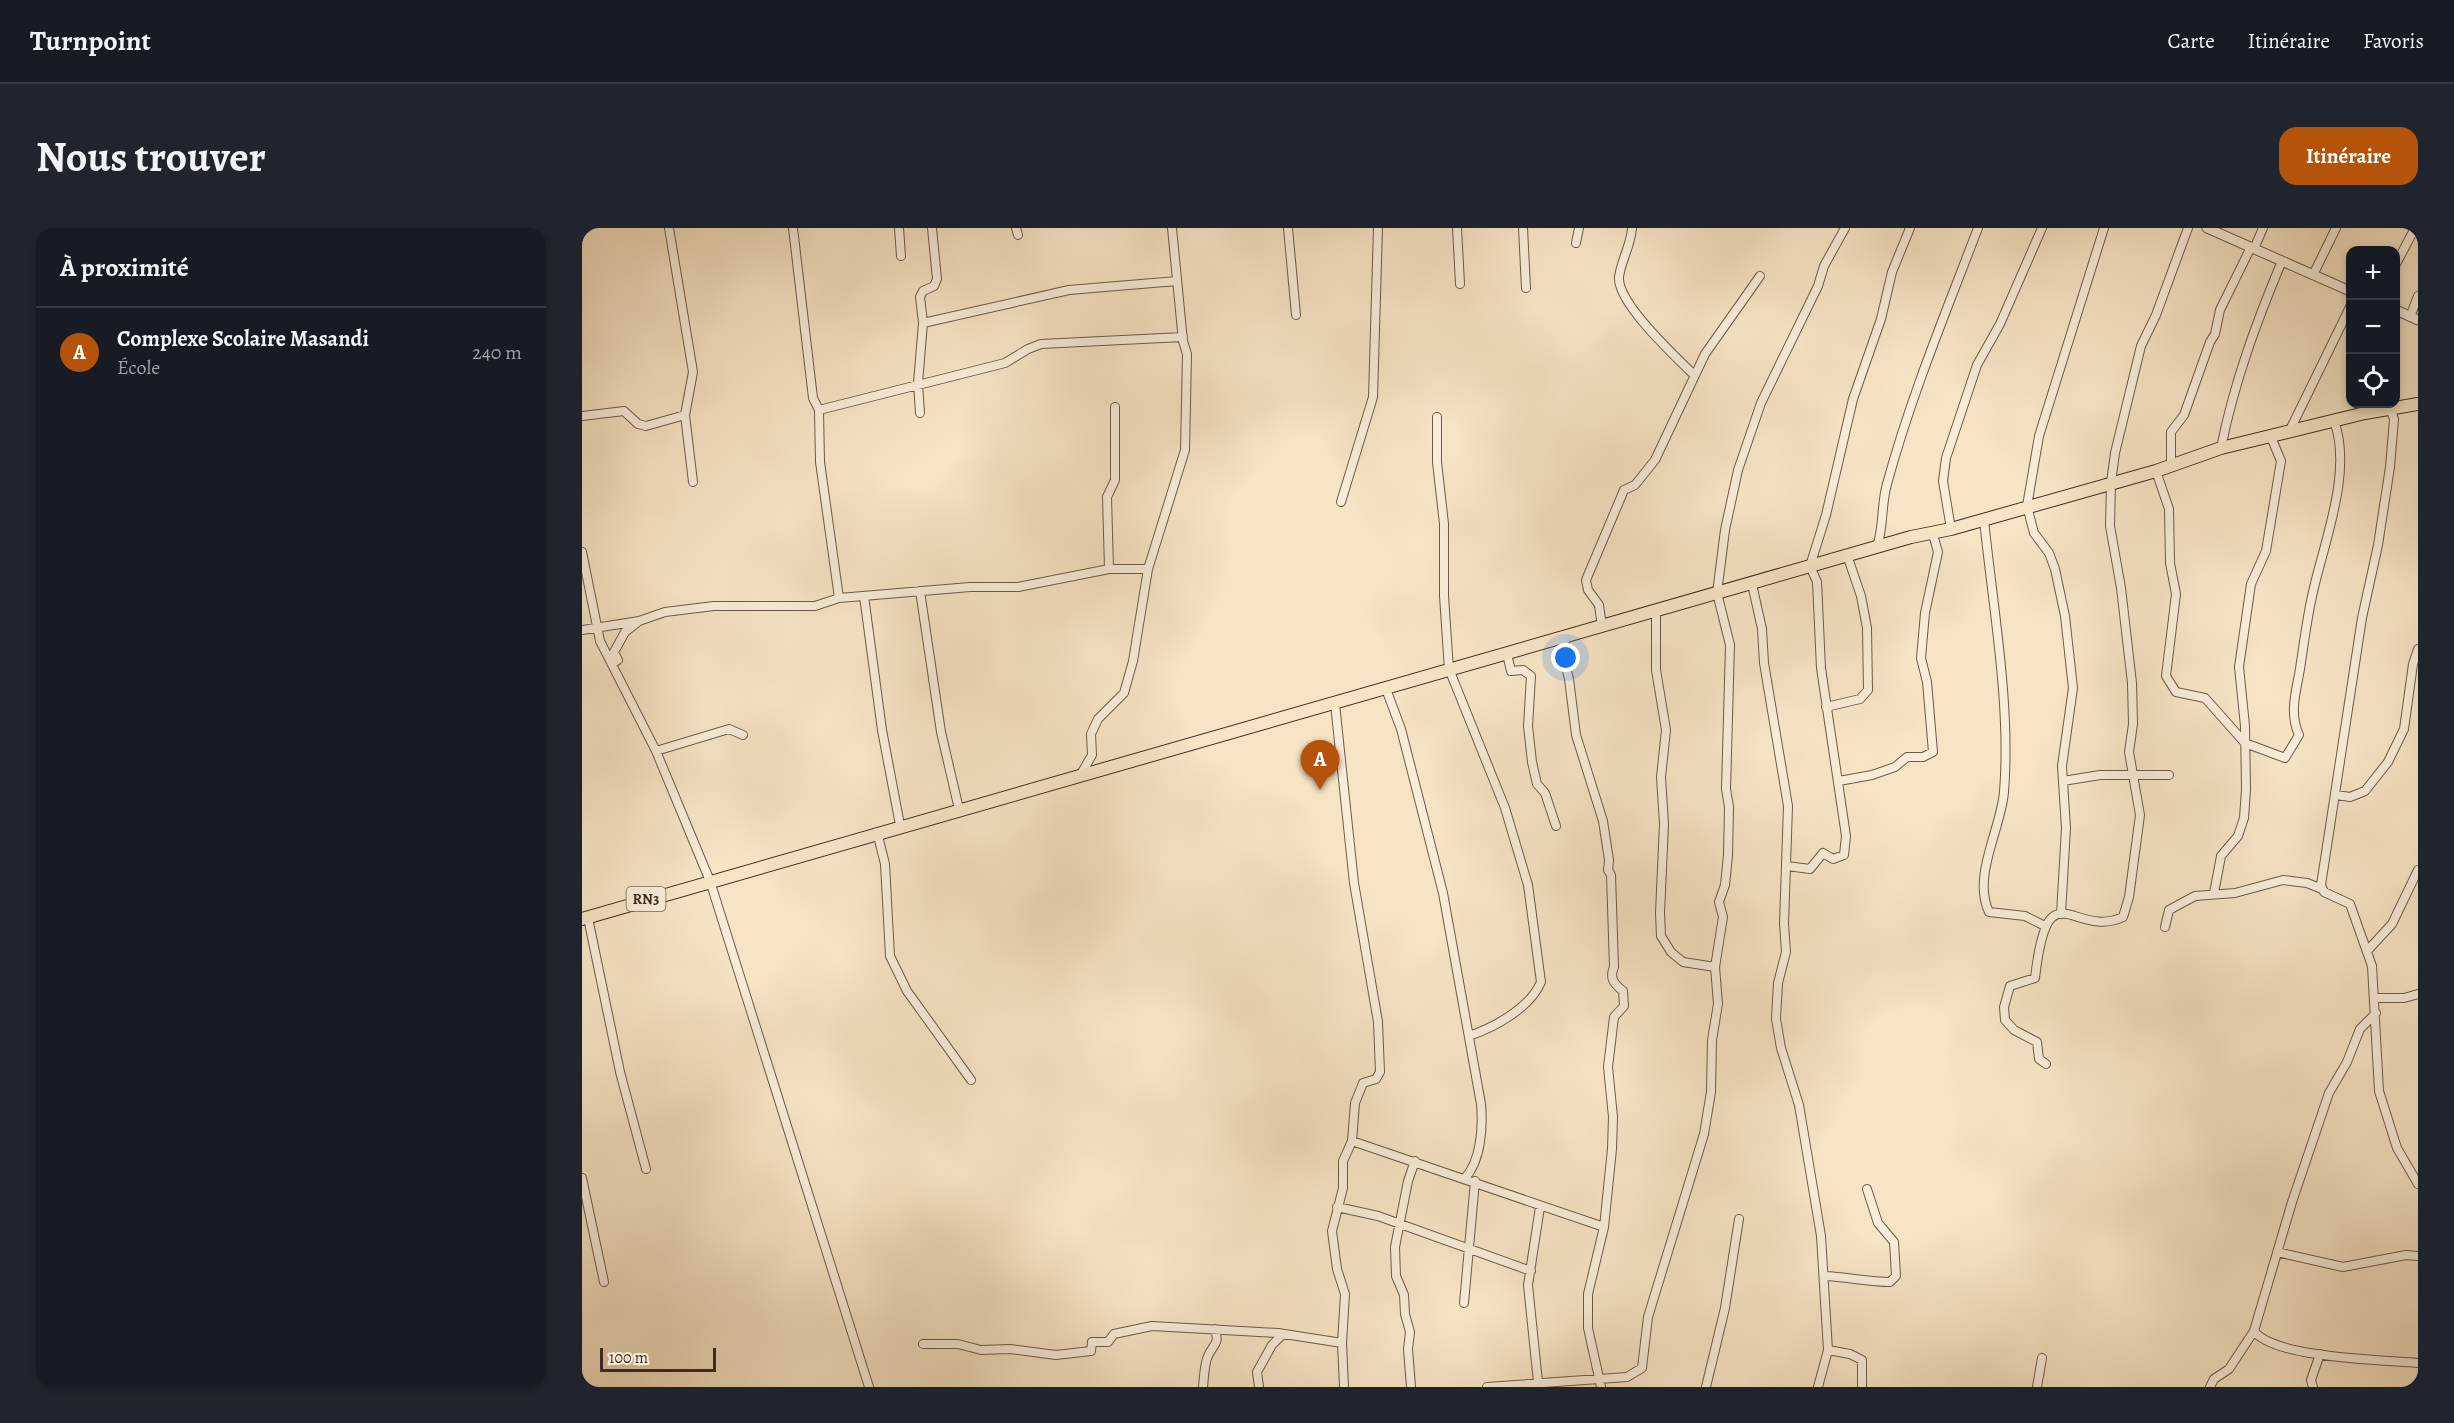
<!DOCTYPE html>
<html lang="fr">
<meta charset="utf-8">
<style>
:root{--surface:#171b24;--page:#20242c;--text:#f1f3f6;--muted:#9ea1a6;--line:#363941;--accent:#b45309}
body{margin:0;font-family:Alegreya,serif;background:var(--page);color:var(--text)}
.controls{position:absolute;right:18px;top:18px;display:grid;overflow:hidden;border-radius:12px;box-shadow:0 3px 9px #0003}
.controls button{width:54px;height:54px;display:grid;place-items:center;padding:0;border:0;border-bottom:2px solid var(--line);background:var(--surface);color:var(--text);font:30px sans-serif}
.scale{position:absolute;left:18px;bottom:15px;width:116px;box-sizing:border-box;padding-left:6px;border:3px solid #402c1f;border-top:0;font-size:16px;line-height:21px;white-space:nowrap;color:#402c1f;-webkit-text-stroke:4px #f9edd9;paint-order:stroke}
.you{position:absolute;left:984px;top:430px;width:21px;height:21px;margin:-15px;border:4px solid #fff;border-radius:50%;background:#1a73e8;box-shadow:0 0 0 9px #1a73e833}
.badge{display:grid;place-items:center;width:39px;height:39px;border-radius:50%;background:var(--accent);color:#fff;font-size:20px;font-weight:700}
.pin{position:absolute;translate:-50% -50px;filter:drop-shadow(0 2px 3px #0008)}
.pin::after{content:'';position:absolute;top:32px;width:21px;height:18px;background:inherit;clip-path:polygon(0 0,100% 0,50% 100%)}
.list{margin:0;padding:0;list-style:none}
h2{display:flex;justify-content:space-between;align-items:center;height:78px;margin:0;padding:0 24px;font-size:26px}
h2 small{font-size:20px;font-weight:400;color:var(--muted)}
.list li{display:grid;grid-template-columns:39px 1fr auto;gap:18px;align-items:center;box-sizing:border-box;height:90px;padding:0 24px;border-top:2px solid var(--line)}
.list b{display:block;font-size:22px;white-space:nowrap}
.list p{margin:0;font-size:20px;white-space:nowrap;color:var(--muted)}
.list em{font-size:20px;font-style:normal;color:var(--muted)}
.icon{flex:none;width:33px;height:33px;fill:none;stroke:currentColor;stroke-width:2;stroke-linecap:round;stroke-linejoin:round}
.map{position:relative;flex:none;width:1836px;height:1159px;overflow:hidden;border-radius:18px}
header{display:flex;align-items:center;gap:36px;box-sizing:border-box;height:84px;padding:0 30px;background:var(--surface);border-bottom:2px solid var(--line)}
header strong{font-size:28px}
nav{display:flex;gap:33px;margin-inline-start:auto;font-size:21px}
.intro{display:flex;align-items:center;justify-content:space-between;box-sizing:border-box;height:144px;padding:0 36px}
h1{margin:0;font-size:42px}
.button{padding:15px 27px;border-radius:18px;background:var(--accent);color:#fff;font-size:21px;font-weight:700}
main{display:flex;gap:36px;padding:0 36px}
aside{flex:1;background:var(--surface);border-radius:18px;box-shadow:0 3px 9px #0003}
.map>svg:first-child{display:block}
</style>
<header>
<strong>Turnpoint</strong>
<nav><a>Carte</a><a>Itinéraire</a><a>Favoris</a></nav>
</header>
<div class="intro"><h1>Nous trouver</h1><a class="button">Itinéraire</a></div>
<main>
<aside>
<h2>À proximité<small></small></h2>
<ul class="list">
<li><span class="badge">A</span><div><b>Complexe Scolaire Masandi</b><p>École</p></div><em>240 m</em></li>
</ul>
</aside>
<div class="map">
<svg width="1836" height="1159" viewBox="0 0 1836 1159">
<rect width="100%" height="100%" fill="#f6e4c5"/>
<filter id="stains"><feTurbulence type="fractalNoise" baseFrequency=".00333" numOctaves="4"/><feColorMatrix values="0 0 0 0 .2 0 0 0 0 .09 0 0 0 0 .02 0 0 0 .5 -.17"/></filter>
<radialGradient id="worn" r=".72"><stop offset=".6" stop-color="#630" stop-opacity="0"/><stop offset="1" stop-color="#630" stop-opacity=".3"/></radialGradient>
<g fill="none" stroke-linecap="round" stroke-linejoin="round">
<g stroke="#6e5a48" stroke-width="10">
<path id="minor" d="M87 0 111 144 103 187 111 254
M211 0 231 170 237 182 238 234 257 370
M317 0 319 28
M434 0 436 7
M706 0 714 87
M875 0 878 56
M941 0 944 60
M1050 0C1049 17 1039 33 1037 49 1035 75 1094 129 1112 147
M994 15 997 0
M1672 21 1681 0
M1814 36 1833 0
M1731 47 1754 0
M1828 89 1836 68
M341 95 487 62 595 53
M1808 180 1812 191 1808 239 1796 317 1780 390 1739 657 1742 664 1768 676 1790 738 1797 863 1815 920 1836 956
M237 182 423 135 446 121 459 116 601 109
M338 185 336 155 341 95 338 69 341 63 352 58 355 51 350 0
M0 188 42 183 56 196 64 198 103 187
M855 189V234L862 296V368L867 442
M1707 204 1768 79
M1639 220C1652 155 1674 95 1700 33
M1589 236V204L1602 187 1628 114 1633 106 1638 82 1669 19
M1574 243 1587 281 1588 335 1594 366 1584 448 1594 464 1623 470 1663 515 1703 530 1717 507C1707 485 1714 464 1718 441 1722 415 1725 389 1731 364 1742 314 1771 243 1752 193
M759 274 791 169 796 0
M1402 292C1411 380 1429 477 1422 564 1419 601 1390 648 1407 684L1443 688 1463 698
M1369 301 1361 253 1364 230 1395 137 1418 96 1460 0
M1295 319C1302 298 1299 276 1305 256 1329 168 1364 84 1396 0
M0 324 18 413 74 523 128 653 287 1159
M527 341 525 269 533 252V179
M1170 356 1180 401 1182 435 1206 578 1202 696 1204 724 1196 755 1194 791 1199 820 1217 877 1239 1008 1246 1122 1268 1126 1280 1132V1159
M338 363 359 504 377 581
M282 368 300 502 318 597
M1074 384V442L1084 502 1079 549 1082 596 1078 685 1079 708 1089 724 1101 734 1133 739
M1020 399 1017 377 1006 362 1004 352 1042 262 1053 257 1073 232 1123 126 1178 48
M0 402 57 393 83 384 132 378H233L257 370 388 359H436L527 341H566
M984 409 980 423 987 451 994 507 1021 593 1027 632 1026 642 1029 647 1032 739C1027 750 1032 756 1041 763L1042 778 1032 789 1026 839 1031 889 1030 921 1022 999 1006 1066V1100L1019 1159
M925 426 929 443 941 442 949 448 946 498 950 534 955 556 963 565 974 598
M30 436 36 432 32 424 43 404 57 393
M867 441 923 580 946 657 959 754C948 780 913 799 887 808
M804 461 819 501 861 665 899 876C901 899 899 933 883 950
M753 476 772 655 796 794 798 844 794 851 781 855 773 875 770 913 761 933V960L750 1003 755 1041 763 1066 760 1115 762 1159
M1244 479 1278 471 1286 462 1285 400 1279 368 1265 327
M74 523 147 501 161 507
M499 546 510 527 509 506 516 491 542 465 551 433 566 341 603 222 605 126 601 113 590 0
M1257 553 1290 547 1313 539 1325 529H1341L1351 524 1345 454 1339 430 1343 385 1356 324 1350 303
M1481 553 1518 547H1587
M1754 567 1768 569 1783 563 1806 534 1822 501 1831 436 1836 421
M295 604 303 636 308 728 325 763 389 852
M1205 638 1228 641 1241 625 1251 631 1262 627 1264 608 1239 440 1235 354 1228 338 1244 287 1271 171 1299 91 1310 44 1328 0
M1632 665 1639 628 1656 608 1662 590 1664 561 1663 498 1657 439 1669 356 1684 323 1699 233 1689 209
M1479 686 1484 600 1480 538 1491 460 1483 388 1473 341 1467 325 1452 305 1445 278 1457 208 1522 0
M6 690 38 844 64 941
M1583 699 1587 682 1613 668 1653 665 1701 652 1725 655 1740 661
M1786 722 1810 696 1836 642
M1793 770H1822L1836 766
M1464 836 1457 831 1455 814 1432 802 1423 792 1422 779 1428 758 1453 750C1466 637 1491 712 1541 689L1547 669 1558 587 1547 524 1551 496 1550 455 1539 360 1528 298 1529 255 1533 225 1559 118 1574 87 1606 0
M770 913 1022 999
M0 950 22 1054
M755 979 796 988 949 1043
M1695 1024 1761 1039 1824 1027 1836 1028
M1243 1048C1265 1049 1287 1054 1308 1054L1314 1048 1312 1014 1296 995 1285 961
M882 1075 893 953
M1672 1103C1692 1130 1801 1132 1836 1135
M341 1116H376L399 1122 428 1121 474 1127 509 1123 510 1114H526L532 1106 570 1098 696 1105 760 1115
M956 1154 946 1057 958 979
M621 1159C622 1150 622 1137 626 1128 631 1116 638 1117 633 1101
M677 1159 675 1144 690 1117 700 1107
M829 1159 826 1121 828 1104 823 1086 822 1067 814 1048 813 1019 826 953 833 933
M905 1159 1045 1149 1060 1140 1066 1089 1122 906 1129 864 1130 812 1136 776 1133 739 1141 689 1137 674 1143 657 1146 627 1147 579 1144 561 1148 417 1135 365 1143 302 1156 242 1179 175 1236 58 1242 38 1263 0
M1124 1159 1143 1080 1157 991
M1236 1159 1246 1122
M1455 1159 1460 1130
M1628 1159 1632 1151 1647 1141 1672 1103 1710 974 1747 865 1765 834 1778 801 1794 785
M1731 1159 1729 1152 1738 1126"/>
</g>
<g stroke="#6e5a48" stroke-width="11">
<path id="tertiary" d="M1625 0 1768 63
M1814 82 1836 92"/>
</g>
<g stroke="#402c1f" stroke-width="14">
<path id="trunk" d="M0 691 1329 309 1369 301 1574 243 1639 220 1783 185 1836 176"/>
</g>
<use href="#minor" stroke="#f9edd9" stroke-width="8"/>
<use href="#tertiary" stroke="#f9edd9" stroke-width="9"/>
<use href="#trunk" stroke="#f6e4c5" stroke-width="12"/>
</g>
<g text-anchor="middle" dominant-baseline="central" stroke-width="4.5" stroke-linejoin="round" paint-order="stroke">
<rect fill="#f9edd9" stroke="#786657" stroke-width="1.5" x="44.5" y="659" width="39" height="24" rx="4.5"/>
<g font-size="15" font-weight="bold" fill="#402c1f">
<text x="64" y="671">RN3</text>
</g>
</g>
<rect width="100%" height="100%" filter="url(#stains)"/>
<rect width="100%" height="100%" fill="url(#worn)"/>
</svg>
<div class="controls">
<button>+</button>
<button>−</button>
<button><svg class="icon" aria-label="locate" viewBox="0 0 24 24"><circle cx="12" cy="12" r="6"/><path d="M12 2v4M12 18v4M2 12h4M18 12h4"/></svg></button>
</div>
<div class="scale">100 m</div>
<div class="you"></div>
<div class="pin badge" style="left:738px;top:562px">A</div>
</div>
</main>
